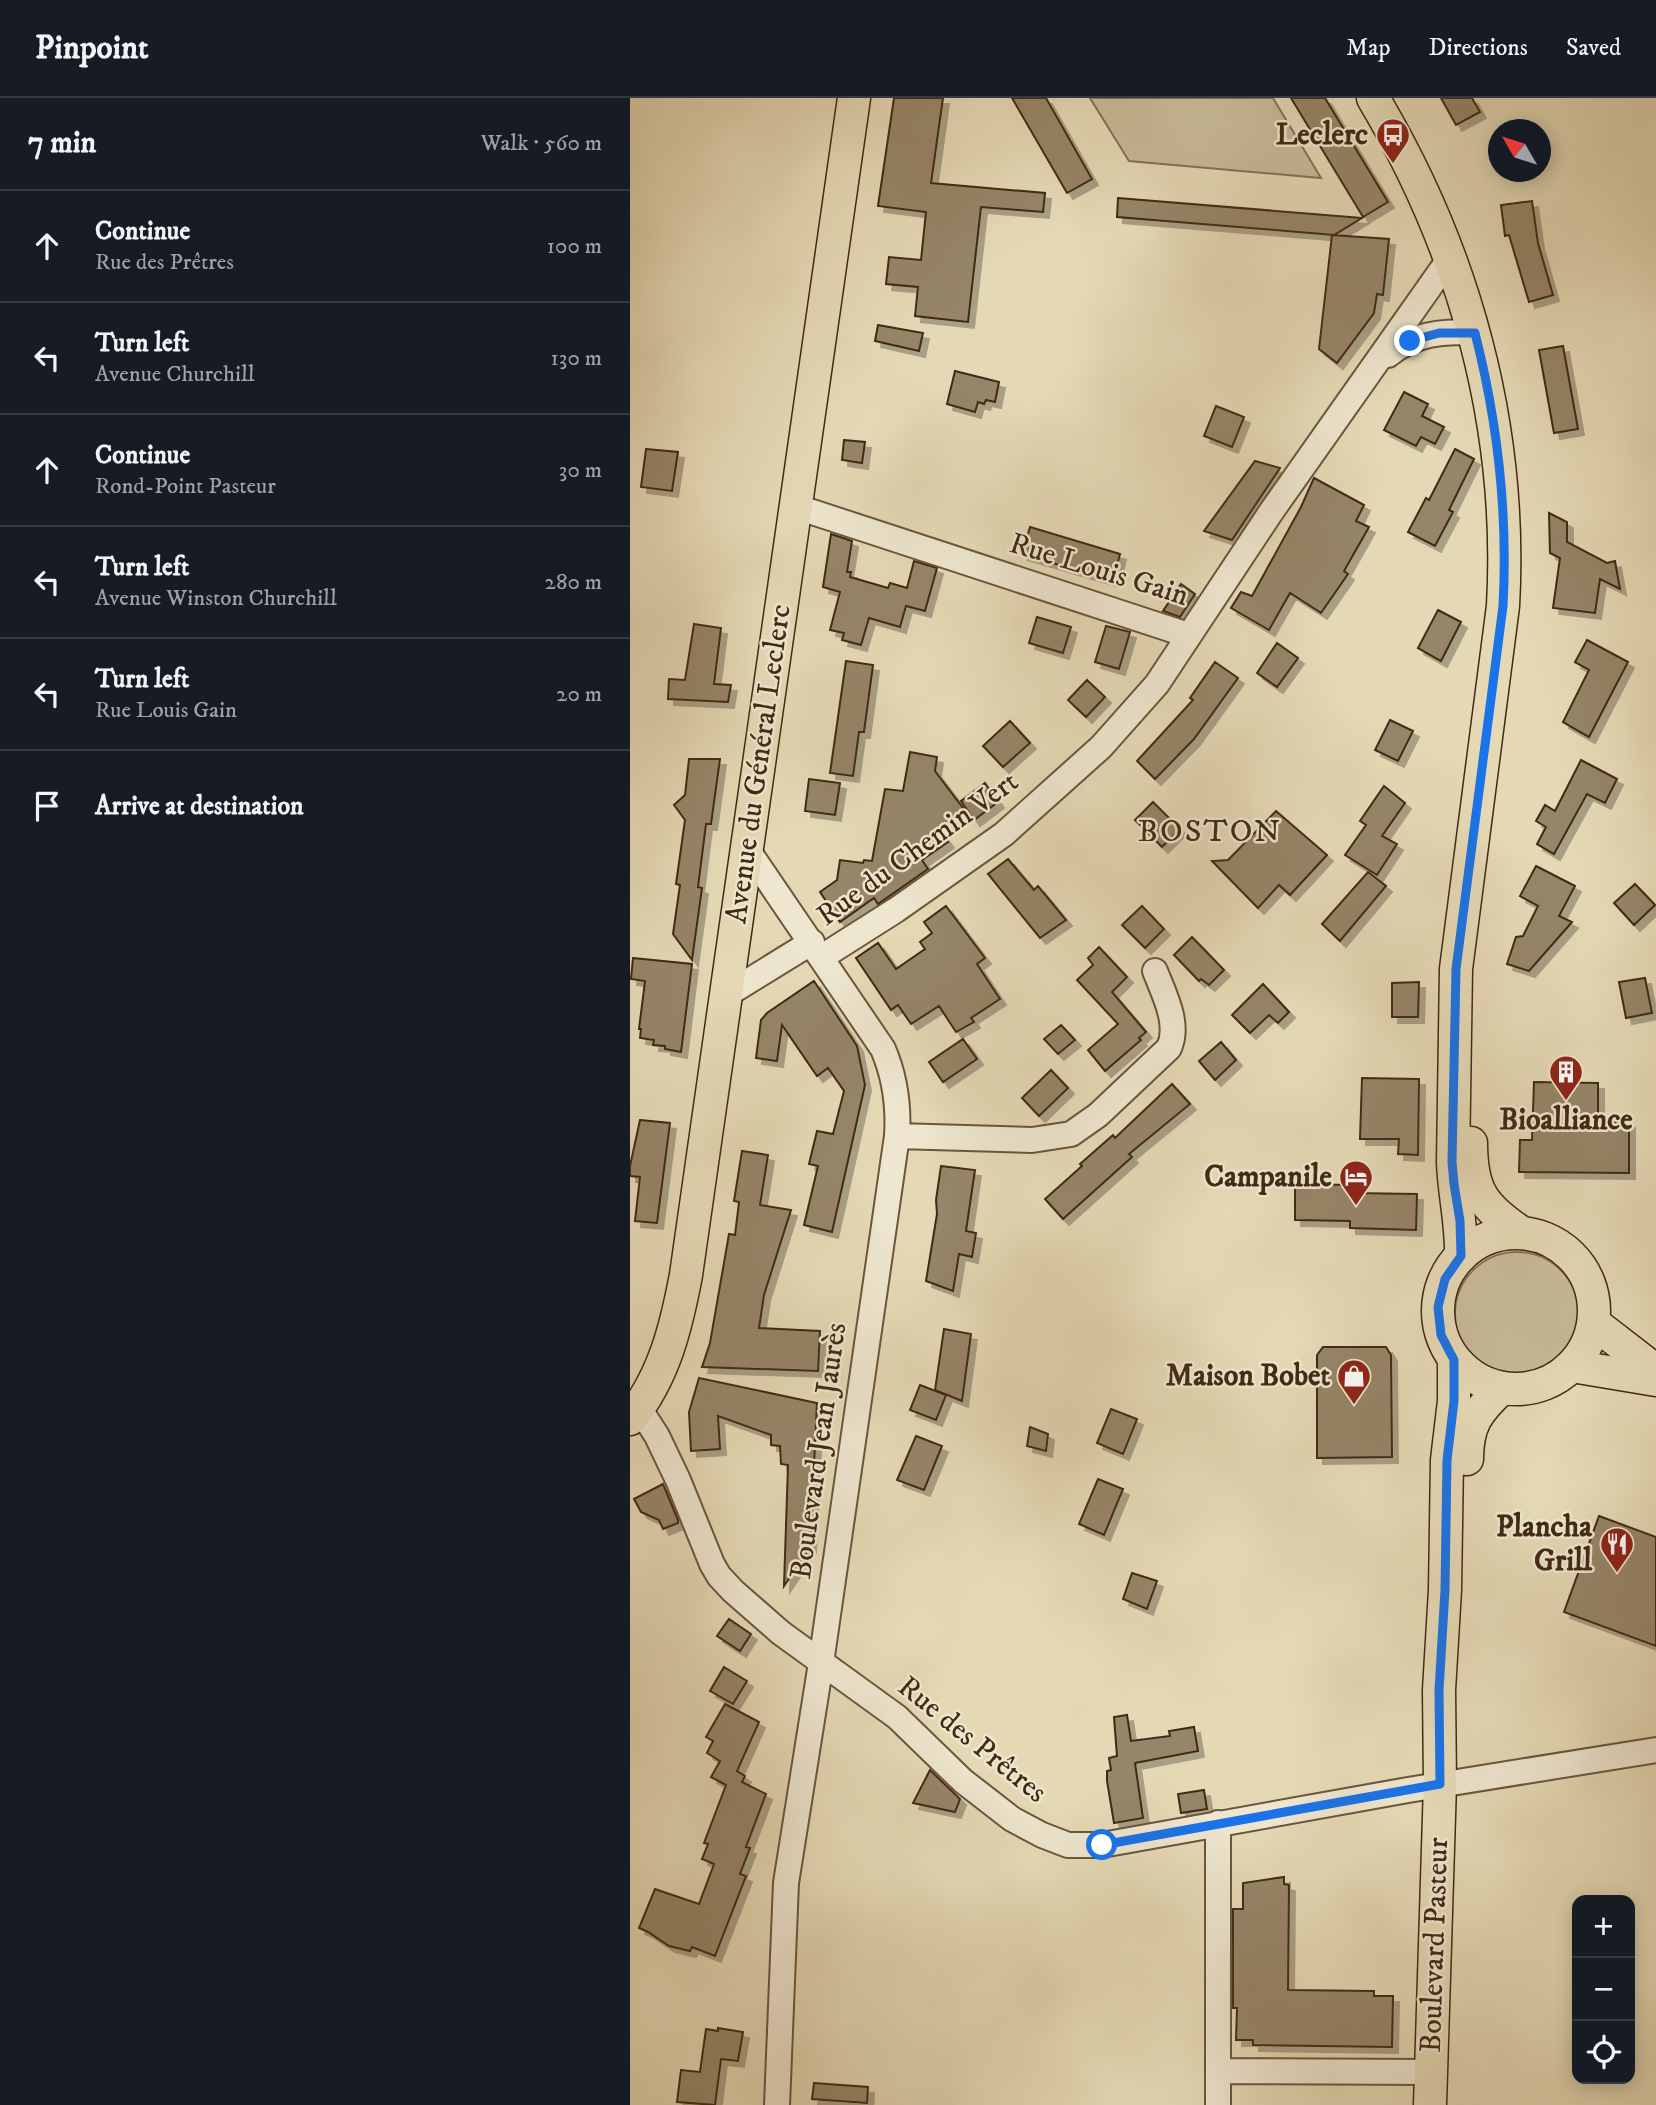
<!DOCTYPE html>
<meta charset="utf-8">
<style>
:root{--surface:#171b24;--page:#20242c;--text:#f1f3f6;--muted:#9ea1a6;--line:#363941}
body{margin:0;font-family:"IM FELL DW Pica",serif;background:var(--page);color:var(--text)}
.controls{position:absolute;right:21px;bottom:21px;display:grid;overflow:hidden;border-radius:14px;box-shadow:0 4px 18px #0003}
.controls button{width:63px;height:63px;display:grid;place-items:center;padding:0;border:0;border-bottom:2px solid var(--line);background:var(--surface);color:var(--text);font:35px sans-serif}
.compass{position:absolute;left:858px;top:21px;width:63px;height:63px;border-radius:50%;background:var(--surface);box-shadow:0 4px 18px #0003;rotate:309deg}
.stop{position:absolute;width:21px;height:21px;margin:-16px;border:5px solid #1a73e8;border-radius:50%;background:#fff}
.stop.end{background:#1a73e8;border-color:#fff;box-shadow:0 2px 7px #0008}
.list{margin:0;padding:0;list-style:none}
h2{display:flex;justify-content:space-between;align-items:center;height:91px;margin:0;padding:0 28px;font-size:30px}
h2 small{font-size:23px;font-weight:400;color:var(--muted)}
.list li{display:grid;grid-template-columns:46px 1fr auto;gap:21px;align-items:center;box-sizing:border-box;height:112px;padding:0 28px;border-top:2px solid var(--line)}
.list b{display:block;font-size:26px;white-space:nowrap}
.list p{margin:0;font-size:23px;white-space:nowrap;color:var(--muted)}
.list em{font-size:23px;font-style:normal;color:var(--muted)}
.icon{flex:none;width:38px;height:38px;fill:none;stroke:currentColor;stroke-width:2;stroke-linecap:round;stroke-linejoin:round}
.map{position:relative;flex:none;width:1026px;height:2007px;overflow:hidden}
header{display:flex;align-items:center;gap:42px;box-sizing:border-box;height:98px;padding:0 35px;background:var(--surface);border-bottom:2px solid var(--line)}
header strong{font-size:33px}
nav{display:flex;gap:38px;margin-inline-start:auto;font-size:24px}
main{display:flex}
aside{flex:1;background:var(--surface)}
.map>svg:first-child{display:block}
</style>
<header>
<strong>Pinpoint</strong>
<nav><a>Map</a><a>Directions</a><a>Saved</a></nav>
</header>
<main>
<aside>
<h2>7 min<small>Walk · 560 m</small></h2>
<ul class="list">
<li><svg class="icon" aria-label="ahead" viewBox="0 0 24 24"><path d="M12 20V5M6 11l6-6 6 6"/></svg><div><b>Continue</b><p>Rue des Prêtres</p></div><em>100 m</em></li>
<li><svg class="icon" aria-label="left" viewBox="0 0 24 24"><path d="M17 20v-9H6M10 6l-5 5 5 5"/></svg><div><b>Turn left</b><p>Avenue Churchill</p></div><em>130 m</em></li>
<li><svg class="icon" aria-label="ahead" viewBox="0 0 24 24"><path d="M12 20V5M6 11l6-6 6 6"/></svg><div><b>Continue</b><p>Rond-Point Pasteur</p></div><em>30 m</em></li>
<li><svg class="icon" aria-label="left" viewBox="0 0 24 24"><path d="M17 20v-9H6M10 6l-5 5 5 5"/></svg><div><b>Turn left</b><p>Avenue Winston Churchill</p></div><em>280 m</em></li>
<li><svg class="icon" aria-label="left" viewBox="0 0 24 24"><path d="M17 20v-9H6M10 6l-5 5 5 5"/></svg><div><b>Turn left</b><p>Rue Louis Gain</p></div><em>20 m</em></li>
<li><svg class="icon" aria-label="arrive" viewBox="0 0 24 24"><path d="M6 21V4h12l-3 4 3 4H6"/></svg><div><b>Arrive at destination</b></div></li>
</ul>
</aside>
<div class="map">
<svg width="1026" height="2007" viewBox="0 0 1026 2007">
<defs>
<filter id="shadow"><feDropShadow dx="6" dy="6" stdDeviation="0" flood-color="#0004"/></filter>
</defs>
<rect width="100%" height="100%" fill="#e5d9b5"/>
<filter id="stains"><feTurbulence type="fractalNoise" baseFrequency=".00286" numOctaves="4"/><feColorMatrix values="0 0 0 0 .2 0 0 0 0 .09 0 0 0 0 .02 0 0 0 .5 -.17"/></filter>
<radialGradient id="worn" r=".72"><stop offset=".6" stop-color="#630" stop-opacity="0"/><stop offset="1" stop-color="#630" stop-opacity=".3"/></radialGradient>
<path fill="#c9bb99" stroke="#857256" stroke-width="2" d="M460 0H643L691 80 499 63Z
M825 1216a62 62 0 1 1 124 0a62 62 0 1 1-124 0Z"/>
<path fill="#968567" stroke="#412a13" stroke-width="2" filter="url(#shadow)" d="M264 0H313L301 85 415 95 413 114 351 109 338 224 285 218 288 189 256 186 259 159 291 162 296 114 248 108Z
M382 0H416L462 81 437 95Z
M661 0H695L758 104 733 119Z
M811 0H842L850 14 826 27Z
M488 100 732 120 704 137 487 119Z
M902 103 908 145 923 197 899 204 879 137 875 138 871 107Z
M702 137 759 141 753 197 747 196 744 215 707 265 689 251Z
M248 227 293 235 289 253 245 243Z
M933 248 948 331 924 335 909 252Z
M325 273 369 284 365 304 356 302 354 306 348 304 345 314 317 306Z
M774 294 798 306 792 318 814 329 805 346 791 339 786 348 754 332Z
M586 308 614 319 602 349 574 338Z
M214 342 235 344 232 365 212 362Z
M16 351 48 354 42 393 11 389Z
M825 351 844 361 819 412 823 414 805 448 778 434 796 400 799 402Z
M625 363 650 370 602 442 574 433Z
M684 380 734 407 726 423 739 429 714 473 718 476 691 515 660 495 639 532 601 510 611 494 622 498 671 409Z
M919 415 937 424V444L977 465 985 463 990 491 970 481 965 515 923 510 930 460 920 455Z
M400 429 490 456 483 483 392 456Z
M201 436 222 443 217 474H221L220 479 258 490 260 485 277 490 284 463 307 470 295 513 276 508 270 529 239 520 231 547 212 542 214 535 200 532 210 494 193 489Z
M551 486 565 496 550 519 533 513Z
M808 512 831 524 811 563 788 550Z
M407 519 441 529 433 555 399 545Z
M64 526 91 530 84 586 101 587 98 604 38 601 39 581 55 582Z
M476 528 500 534 489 571 465 564Z
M957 542 998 564 959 639 933 624 959 572 945 564Z
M647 545 668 560 647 589 627 575Z
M216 563 243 567 234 634H229L223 678 200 675Z
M585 564 608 580 564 641 525 681 507 663 563 602 560 600Z
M457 582 475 599 456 619 438 602Z
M760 622 783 633 768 663 745 652Z
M380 623 400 645 373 669 353 648Z
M280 654 307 659 305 673 336 714 309 732 318 744 292 762 298 771 248 806 244 800 210 824 190 794 207 782 210 762 233 765 234 762 242 763 255 691 273 693Z
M59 661H90L81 726H76L68 789 72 790 62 862 43 836 50 787 46 786 55 722 44 707 55 697Z
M951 662 987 681 975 705 957 696 924 756 907 746 916 729 906 723 915 707 925 713Z
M179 681 210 685 205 717 175 713Z
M355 685 368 704 344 722 331 703Z
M754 688 775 705 752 738 767 746 747 777 715 757 736 727 730 723Z
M523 704 550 731 532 749 505 722Z
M646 713 697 757 660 797 649 787 628 810 582 763 598 762Z
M378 761 404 792 408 788 436 822 410 840 358 776Z
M906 768 945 788 929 818 942 824 899 873 877 866 886 839 893 838 908 808 890 798Z
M738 774 756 788 710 843 692 826Z
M1005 786 1025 807 1004 827 984 805Z
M316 808 355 860 347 866 370 901 341 920 344 924 326 934 309 908 281 926 268 907 261 912 226 860 248 845 266 871 295 851 290 844 302 835 294 824Z
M512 808 534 831 515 850 492 827Z
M562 839 594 872 579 887 571 881 569 883 544 857Z
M469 849 497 879 482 894 516 934 509 940 511 942 475 973 458 952 488 926 447 882 463 867 458 860Z
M3 860 62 866 51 954 35 951V948L23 947 24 942 10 940 11 931H9L15 883 1 881Z
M1015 880 1022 915 996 920 989 884Z
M184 883 227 948 235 987 202 1134 174 1127 188 1068 179 1066 187 1033 203 1036 214 993 198 970 187 978 152 927 147 963 126 960 131 922 137 915Z
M789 884 788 919H762V885Z
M633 886 659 914 648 925 639 917 620 935 602 917Z
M431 927 445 942 428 956 414 941Z
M333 941 347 961 313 984 299 964Z
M591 944 606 962 585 982 569 963Z
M421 972 438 990 409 1018 392 1000Z
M732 980 789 981 788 1057 768 1056 769 1041H730Z
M904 984 968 985V1024H999V1075L889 1074 890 1042H902Z
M542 986 560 1006 499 1056 502 1059 433 1121 415 1101 452 1068 450 1066 483 1037 485 1040Z
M10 1022 40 1025 27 1125 5 1123 10 1079 0 1078V1068Z
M112 1053 138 1057 130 1107 161 1112 134 1197 129 1230 190 1233 188 1273 72 1269 80 1245 99 1136 105 1137 109 1104 104 1103Z
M311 1068 345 1072 336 1133 346 1135 342 1159 329 1156 323 1193 296 1183 307 1116 306 1102Z
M665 1086 721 1087V1095L787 1096 786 1132 720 1130V1123L665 1122Z
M314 1231 341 1236 332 1303 305 1292Z
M693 1249H756L761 1257 762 1359 687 1360V1257Z
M69 1280 187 1305 180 1449 154 1488 158 1367 151 1366 150 1348 141 1347V1337L88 1318 90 1351 61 1353 59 1314Z
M290 1287 316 1297 306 1322 280 1312Z
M481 1311 507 1321 493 1356 467 1345Z
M400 1329 418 1336 416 1353 397 1348Z
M286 1338 312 1348 294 1392 267 1382Z
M468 1381 493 1391 474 1437 449 1426Z
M33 1386 48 1422V1425L33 1431 29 1422 11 1414 4 1401Z
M969 1418 1026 1439V1548L934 1514Z
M502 1475 527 1483 517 1511 493 1501Z
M99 1521 121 1536 110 1553 87 1538Z
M94 1569 117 1583 103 1606 80 1593Z
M95 1606 129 1624 107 1673 115 1678 112 1684 136 1696 116 1749 120 1750 110 1776 116 1778 85 1858 62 1849 60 1853 39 1848 18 1834 9 1830 25 1791 69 1806 84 1766 72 1761 78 1746 74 1745 96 1687 81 1679 90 1663 77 1655 83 1643 76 1639Z
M497 1617 501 1643 540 1638 539 1633 564 1629 568 1653 505 1665 513 1720 484 1725 477 1683V1673L481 1672 479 1660 487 1658 484 1619Z
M300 1672 330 1701 325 1714 283 1705Z
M574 1692 577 1711 551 1715 548 1696Z
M654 1779V1786L659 1787 658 1892 744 1893V1898H763L762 1949 623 1947V1942H606L607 1910H603V1811H613V1785Z
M88 1930 113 1934 108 1963 91 1961 85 2007 47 2004 51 1972 70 1974 76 1931 88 1933Z
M184 1985 238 1989 237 2005 182 2001Z"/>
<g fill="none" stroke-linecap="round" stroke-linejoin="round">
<g stroke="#6a563c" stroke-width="28">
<path id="minor" d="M758 257C783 236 813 232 845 235
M167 409 558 537
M117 751 253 951C265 979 269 1007 267 1038L191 1565 156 1785 147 2007
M192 859 266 812 374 736 471 649 527 586 641 414 820 160
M96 897 182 844
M267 1038 402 1042 441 1036 468 1017 539 950C550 926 534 896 525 873
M9 1310 27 1338 48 1382 82 1466 89 1478 103 1493 151 1535 267 1619 333 1683 382 1721 412 1737 438 1747H472L778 1692 1026 1652
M588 1973 800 1974
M588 2007V1725"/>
</g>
<g stroke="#412a13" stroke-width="35">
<path id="major" d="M743 0C835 154 883 329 873 508L826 871 823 1064C824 1096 832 1126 831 1158
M841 1045C841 1093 853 1109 892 1135
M808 1213a78 78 0 1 1 156 0a78 78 0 1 1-156 0Z
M964 1225 1026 1273
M942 1268 1026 1282
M0 1321C34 1279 46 1230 56 1177L224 0
M837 1361C837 1327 847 1313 872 1290
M800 2007 810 1686 809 1592 815 1492 817 1362 824 1303V1262"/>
</g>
<use href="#minor" stroke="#eee6cf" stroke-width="24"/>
<use href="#major" stroke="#e5d9b5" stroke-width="32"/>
</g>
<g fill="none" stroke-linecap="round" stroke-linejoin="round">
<path stroke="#1a73e8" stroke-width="9" d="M472 1747 810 1686 809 1592 815 1492 817 1362 824 1303V1262L811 1237 808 1209 815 1181 831 1158 830 1123 824 1086 822 1064 826 871 873 508C878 415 868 325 845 235H809L780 243"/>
</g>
<defs>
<g id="bus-pin" transform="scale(1.75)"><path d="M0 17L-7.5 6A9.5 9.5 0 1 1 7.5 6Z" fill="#8f2418" stroke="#eee6cf"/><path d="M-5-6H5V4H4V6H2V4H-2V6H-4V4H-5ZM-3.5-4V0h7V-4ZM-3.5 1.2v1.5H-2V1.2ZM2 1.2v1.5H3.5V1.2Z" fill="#fff"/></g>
<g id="building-pin" transform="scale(1.75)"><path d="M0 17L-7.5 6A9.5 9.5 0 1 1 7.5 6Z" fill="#8f2418" stroke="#eee6cf"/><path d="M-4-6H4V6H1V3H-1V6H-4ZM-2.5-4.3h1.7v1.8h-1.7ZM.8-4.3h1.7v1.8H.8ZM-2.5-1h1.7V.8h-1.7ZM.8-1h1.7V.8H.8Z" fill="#fff"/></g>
<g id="hotel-pin" transform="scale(1.75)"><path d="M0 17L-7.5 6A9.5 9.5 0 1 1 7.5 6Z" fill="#8f2418" stroke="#eee6cf"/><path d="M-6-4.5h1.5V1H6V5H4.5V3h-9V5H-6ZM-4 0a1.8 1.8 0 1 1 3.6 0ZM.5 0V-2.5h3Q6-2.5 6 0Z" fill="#fff"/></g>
<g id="shop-pin" transform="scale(1.75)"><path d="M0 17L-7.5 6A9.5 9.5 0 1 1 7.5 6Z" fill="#8f2418" stroke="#eee6cf"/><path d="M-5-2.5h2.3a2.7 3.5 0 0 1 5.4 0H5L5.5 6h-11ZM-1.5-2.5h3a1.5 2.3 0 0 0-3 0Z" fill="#fff"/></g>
<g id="restaurant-pin" transform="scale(1.75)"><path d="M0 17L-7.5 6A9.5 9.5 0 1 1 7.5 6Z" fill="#8f2418" stroke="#eee6cf"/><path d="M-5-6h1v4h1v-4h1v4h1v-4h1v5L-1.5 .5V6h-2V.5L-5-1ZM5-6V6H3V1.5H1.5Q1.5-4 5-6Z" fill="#fff"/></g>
</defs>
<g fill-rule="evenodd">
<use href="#bus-pin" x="763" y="37"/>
<use href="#building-pin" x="936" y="974"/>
<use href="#hotel-pin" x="726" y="1079"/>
<use href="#shop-pin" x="724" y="1278"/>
<use href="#restaurant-pin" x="987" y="1446"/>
</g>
<g text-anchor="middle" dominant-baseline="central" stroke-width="5" stroke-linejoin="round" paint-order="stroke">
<g font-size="30" font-weight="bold" fill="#412a13" stroke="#eee6cf" text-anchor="end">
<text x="738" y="37">Leclerc</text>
<text x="936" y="1022" text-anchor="middle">Bioalliance</text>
<text x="702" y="1079">Campanile</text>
<text x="700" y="1278">Maison Bobet</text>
<text x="962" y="1429">Plancha<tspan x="962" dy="34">Grill</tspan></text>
</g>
<g font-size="30" fill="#412a13" stroke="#eee6cf">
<text transform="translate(469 472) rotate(17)">Rue Louis Gain</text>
<text transform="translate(129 666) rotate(-82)">Avenue du Général Leclerc</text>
<text transform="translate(288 751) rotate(-36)">Rue du Chemin Vert</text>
<text transform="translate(189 1353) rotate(-82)">Boulevard Jean Jaurès</text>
<text transform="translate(342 1642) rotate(39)">Rue des Prêtres</text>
<text transform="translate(805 1847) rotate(-88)">Boulevard Pasteur</text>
</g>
<g font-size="32" letter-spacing="2" fill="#412a13" stroke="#eee6cf">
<text x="580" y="734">BOSTON</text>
</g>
</g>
<rect width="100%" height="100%" filter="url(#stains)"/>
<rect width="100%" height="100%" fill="url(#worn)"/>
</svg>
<div class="controls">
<button>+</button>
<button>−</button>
<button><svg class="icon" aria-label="locate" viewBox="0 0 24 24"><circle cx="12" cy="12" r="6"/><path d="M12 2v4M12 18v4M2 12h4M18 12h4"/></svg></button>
</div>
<svg class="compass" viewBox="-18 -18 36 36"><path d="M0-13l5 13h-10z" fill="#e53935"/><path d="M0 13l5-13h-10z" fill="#9ea1a6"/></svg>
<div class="stop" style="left:472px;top:1747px"></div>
<div class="stop end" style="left:780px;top:243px"></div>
</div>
</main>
